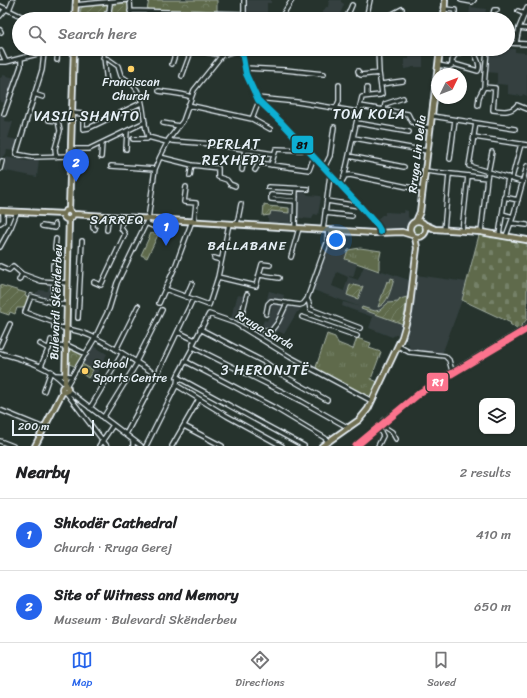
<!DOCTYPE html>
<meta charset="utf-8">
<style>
:root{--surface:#fff;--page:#f6f6f6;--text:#202124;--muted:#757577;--line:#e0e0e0;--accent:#2563eb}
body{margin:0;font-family:Sriracha,sans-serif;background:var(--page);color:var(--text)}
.controls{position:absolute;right:12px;bottom:12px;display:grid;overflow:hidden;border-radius:8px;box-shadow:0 1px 3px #0004}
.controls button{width:36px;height:36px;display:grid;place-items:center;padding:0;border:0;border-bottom:1px solid var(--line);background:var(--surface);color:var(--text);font:20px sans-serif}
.compass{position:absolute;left:431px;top:68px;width:36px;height:36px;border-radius:50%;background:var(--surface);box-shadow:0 1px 3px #0004;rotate:47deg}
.scale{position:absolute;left:12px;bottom:10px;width:82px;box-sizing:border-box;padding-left:4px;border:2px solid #e8f1f8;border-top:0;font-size:11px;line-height:14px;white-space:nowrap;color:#e8f1f8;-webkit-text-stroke:3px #26332d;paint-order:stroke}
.you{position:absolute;left:336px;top:240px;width:14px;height:14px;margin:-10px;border:3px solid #fff;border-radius:50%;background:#1a73e8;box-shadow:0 0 0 6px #1a73e833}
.badge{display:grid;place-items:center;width:26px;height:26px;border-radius:50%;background:var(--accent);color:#fff;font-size:13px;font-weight:700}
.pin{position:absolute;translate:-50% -33px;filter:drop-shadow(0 1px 2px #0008)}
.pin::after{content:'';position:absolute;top:21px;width:14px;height:12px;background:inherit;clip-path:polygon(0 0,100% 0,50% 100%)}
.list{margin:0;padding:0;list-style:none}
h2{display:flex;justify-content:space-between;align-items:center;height:52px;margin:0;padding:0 16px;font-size:17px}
h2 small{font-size:13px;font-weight:400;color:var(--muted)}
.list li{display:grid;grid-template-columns:26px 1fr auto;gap:12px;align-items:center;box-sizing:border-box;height:72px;padding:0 16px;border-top:1px solid var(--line)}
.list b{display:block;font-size:15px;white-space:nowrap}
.list p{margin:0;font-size:13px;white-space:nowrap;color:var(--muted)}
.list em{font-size:13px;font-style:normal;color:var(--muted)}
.icon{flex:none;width:22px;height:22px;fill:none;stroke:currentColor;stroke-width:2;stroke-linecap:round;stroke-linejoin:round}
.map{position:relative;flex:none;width:527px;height:446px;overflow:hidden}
.search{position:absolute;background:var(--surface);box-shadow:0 1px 3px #0004;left:12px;right:12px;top:12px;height:44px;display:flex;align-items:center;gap:10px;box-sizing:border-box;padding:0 14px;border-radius:22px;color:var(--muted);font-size:15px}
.sheet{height:196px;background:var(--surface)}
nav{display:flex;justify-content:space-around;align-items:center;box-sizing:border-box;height:56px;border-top:1px solid var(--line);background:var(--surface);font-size:11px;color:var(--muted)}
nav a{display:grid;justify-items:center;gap:2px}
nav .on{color:var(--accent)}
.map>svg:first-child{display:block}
</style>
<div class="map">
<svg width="527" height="446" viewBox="0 0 527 446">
<defs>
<pattern id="grass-tufts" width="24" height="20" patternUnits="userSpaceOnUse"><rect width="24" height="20" fill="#5e6b4c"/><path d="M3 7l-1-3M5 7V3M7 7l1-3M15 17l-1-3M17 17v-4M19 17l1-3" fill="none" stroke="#758167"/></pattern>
<pattern id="cemetery-stones" width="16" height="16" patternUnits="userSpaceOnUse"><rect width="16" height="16" fill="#5e6b4c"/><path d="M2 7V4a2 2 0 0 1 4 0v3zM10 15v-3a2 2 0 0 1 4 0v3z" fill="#758167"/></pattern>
<pattern id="park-crowns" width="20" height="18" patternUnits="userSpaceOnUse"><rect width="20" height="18" fill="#5e6b4c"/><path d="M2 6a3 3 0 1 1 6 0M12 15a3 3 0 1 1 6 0" fill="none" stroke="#758167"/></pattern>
<pattern id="garden-furrows" width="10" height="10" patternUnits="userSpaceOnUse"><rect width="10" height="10" fill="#5e6b4c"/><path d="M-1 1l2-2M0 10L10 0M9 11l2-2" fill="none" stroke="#758167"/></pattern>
</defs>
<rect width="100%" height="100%" fill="#26332d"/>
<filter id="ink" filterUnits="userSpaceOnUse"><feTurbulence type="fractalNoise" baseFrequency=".025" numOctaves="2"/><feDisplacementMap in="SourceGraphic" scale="8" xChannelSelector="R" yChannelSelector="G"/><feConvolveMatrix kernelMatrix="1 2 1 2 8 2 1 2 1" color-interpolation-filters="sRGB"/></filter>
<g filter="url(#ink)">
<path fill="#344141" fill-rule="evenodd" d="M247 0H271V3H267V17L264 19H247Z
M329 0H341V2L344 4 341 12 343 19H323V12L326 7H328Z
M470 7 486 9 484 19H466V17H469Z
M508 48 515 49V52L526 53 527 49V96L523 94 522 96 508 94V85L498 84 494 86 497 82V73L487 72 488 55 487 49Z
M414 53 423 54V67H412L411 68 404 69V59H409V54Z
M3 75 15 78 6 103 0 102V78L2 77Z
M0 114 5 115 4 121 13 122 8 138 18 140 15 151 7 150 6 154 2 157 0 165Z
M5 157 29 161 30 159H39L37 177 1 170Z
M300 189H305V192L308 195 320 196 321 198 318 215 314 214 312 219 298 218V190Z
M264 204 268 205V206L292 208 291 223 268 222V216H263Z
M404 210 408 211V217L412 220 405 228H381L375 221 382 215H385V212L403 213Z
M326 247 348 250 345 259 357 264 353 277 349 276V277L358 280 364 266 372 270 382 272V271L409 280 405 316 399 335 397 334 392 337 369 328 373 317 342 306 343 302 361 307 313 290 315 279 320 266 323 265V263L321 262ZM337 272 348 277 344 291 332 286Z
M416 275 467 282 462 300 442 354 409 350V344L406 343V339L405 338 411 316Z
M49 283H53V302L36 296V292H38L39 290 48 291Z
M249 291 243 318 245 320 260 326 262 325 264 320 267 321 272 308 265 307 269 291 284 295 283 300 300 304 304 300 301 309 298 312H297L284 334 278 331 277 332 274 331 270 337 273 339 270 344 249 331 251 325 240 321 239 322 234 319 231 320 234 305H235L237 297 239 295 243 296Z
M92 345 107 354 93 381 77 371Z"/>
<path fill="url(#grass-tufts)" stroke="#a3aea2" d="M412 229a6 6 0 1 1 12 0a6 6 0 1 1-12 0Z
M360 248 381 251 379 261V271L345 259 348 250Z
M327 334 335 337 338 343 353 349 357 338 371 343 369 348 381 352 371 379 378 382 370 398 320 371 316 367Z"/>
<path fill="url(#cemetery-stones)" stroke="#a3aea2" d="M479 235 527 243V319L518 330 510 324 511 323 462 300Z"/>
<path fill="url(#park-crowns)" stroke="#a3aea2" d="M149 0H217V12L147 10Z
M151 233 158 235 147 258 141 255Z
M70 348 84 354 77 367 69 364Z"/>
<path fill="url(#garden-furrows)" stroke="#a3aea2" d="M128 3 129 19H80L81 7Z
M264 204 268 205V206L289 208V213L271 211 270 215 263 216Z
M391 278 394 279C391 289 388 304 378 307L387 281 390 282Z
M350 284 361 287 363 286 358 299 347 295Z
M0 285 26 293 25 296 29 297 25 308H17L15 314 10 312 9 315 0 312Z
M407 297 403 324 361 309 362 307 375 311 380 310 388 303 398 302 400 299Z"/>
<path fill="#5e6b4c" stroke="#a3aea2" d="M82 364 93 370 88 378 78 371Z"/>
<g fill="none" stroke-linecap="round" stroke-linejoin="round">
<g stroke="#e8f1f8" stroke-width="6">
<path id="minor" d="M130 0 131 19
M461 0 472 2 474 0
M75 5 126 0
M0 6 27 19
M444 9 455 10V19
M9 10 13 0
M130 11 244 14
M518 11 525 14
M109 12 110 4
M0 16 6 9
M387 17 402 9
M108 19V15L110 14 109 12 107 13 108 15
M147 19 148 12
M244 19V0
M280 19 292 0
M346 19 352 5
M366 19 370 0
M380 19 387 17V18
M492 19 494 10H497
M509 26 513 33 517 35
M519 28 527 29
M0 30 1 32
M508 43 527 44
M516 43 519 28 527 8
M103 49 107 83
M189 49 222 55 242 49
M243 49 242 52 246 74 258 100 282 123 360 206 377 225 380 230V232
M1 51 6 62
M138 51V49
M44 53 42 70 16 154 32 157 71 156
M103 58 108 59 118 66 121 76C125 79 129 81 132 84 146 96 142 121 148 137
M57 60 58 49
M0 62H6L57 49
M172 64 177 49
M438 65 449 67 454 64 478 71C482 63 474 57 474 49
M452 65C451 55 459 51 468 52L469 49
M244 68 285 70 324 74
M358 71 359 74 361 75 379 73
M182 76 192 49
M381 84 403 81
M484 87 495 88 493 110C502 111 511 113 517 105L527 109
M367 88V96
M159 91C170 93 181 93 191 97
M34 94 43 97
M257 98 297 102 359 112
M188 105 252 119 270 129
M478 105 479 97 484 87 487 49
M360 106 408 114 412 122 420 126 430 128
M336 108 339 101V85
M384 110 385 104 403 98
M72 113 83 114V129L89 128 141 103
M4 114 21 66V58
M432 116 515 129
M252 119 259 101
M49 120 58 121 60 131 55 149 56 157
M163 123 179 126
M357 123 409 132
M476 123 469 166 522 182
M474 137 527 145
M354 138 427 151
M133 139H147L148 137 167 142
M169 139 172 141 212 144 274 154
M71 149H89L145 122
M126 149 127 131
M349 156 404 167
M101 157 102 143
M160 157 192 165 218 168V177L227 180 230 184 235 186
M450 159 455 120
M271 165 276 149 301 150 306 149
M111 166 155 169
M324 168 330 156 334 127
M0 169 2 161
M242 170 245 148
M255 170 259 163 309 170 314 157
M425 171 487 178
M190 176 192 165
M344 176 350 175 422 190
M512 178 521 144
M340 185 344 178 362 97 380 95 382 94 379 73 378 49
M186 187 184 202 196 203 194 222
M268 187 308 189
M504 197 518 200
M295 201 271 199V195L296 197
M327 201 359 206
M325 213 352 216
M502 214 513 217
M93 220V228L95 229
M0 223 3 221V211
M511 223 527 225
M148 224 166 232
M237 224 241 204
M42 226 55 228V224
M295 228 296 189
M107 230 108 221
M323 230 330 175
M444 230 449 174
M462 231 468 176
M481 232 487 178 492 152
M499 235 508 177
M506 236 513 217 527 166
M0 247 11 227 17 212
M55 248 56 239
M291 257 299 228
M214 258 221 260
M0 266 9 270 13 266 22 274 41 281 67 283
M53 274V265
M260 275 279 278
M218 277 256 286 262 264 270 265
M19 280 22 274
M94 282 101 285 125 234 121 228 122 222
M165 289 209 305 218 277 229 224
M247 294 241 318 242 320 268 332 271 331 278 322 287 303
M186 297 192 283
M307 299 309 303 310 309 360 328
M53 303 54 282
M159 303 175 267 192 221
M266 314 268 304 271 301 300 305 303 304 307 299 327 243 328 230
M302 317 357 336
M78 318 82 241
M65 328 54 327 55 323 25 312 31 296 53 303 66 305
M65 329C93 330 133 361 157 375
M200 329 266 363 281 374 327 400
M178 332 195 340
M40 344 49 349
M65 344 86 354
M50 345 65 347
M0 346 10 324
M398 346 409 352 445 356 449 360 452 371
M193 347 301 401 349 428
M116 350 138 306
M0 353C24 360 47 365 64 383
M185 361 275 408 325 438 329 442
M136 362 162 310
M41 366 50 345 51 340
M56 375 72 376
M177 377 304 446
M176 385 227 416 282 446
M66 386 95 338 103 321 109 309 117 283 148 219 155 169 160 157 169 139 183 121 194 90 222 55
M67 390 141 446
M44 391 51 371
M65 391 107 446
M90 408 122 354
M0 410 44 428
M103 418 137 363
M381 425 392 432 396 439
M184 426 222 446
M126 434 157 375 193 299
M0 441 13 446
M99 446 113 425
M133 446V440
M146 446 177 384 178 375 193 347V344L209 314 235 323 290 357 372 401
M172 446 199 399
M358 446 381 425 383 421 429 385 527 327
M378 446 383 436 379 428"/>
</g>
<g stroke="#e8f1f8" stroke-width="8">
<path id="major" d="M75 19 76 0
M444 19 445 0
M437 74 440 49
M69 210 74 49
M63.5 215a4.5 4.5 0 1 1 9 0a4.5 4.5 0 1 1-9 0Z
M0 211 64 214
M73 214 374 233 402 232 412 235
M410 229a8 8 0 1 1 16 0a8 8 0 1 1-16 0Z
M416 221 420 212 437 74
M426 225 435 229 481 232 527 240
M65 386 69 219
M62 389a3 3 0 1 1 6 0a3 3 0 1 1-6 0Z
M35 446 63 391
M322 446 359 420 368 409 402 337 409 313 415 263 417 248 415 237"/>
</g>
<use href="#minor" stroke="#26332d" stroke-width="3.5"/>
<use href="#major" stroke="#716f52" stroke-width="4.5"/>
<g stroke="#26332d" stroke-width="9">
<path id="bus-1" d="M243 49 242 52 246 74 258 100 282 123 360 206 377 225 380 230V232"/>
</g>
<use href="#bus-1" stroke="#0dafd3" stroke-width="6"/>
<g stroke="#26332d" stroke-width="10">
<path id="rail-1" d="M356 446 421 392 527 329"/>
</g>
<use href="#rail-1" stroke="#fc738d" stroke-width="7"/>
</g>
</g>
<g fill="#ffd166" stroke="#26332d" stroke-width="1.5">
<circle cx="131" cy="69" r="4"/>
<circle cx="85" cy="371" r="4"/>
</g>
<g text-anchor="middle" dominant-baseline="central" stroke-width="3" stroke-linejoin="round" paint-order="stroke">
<g font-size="12" fill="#e8f1f8" stroke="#26332d">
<text x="131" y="82">Franciscan<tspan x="131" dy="14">Church</tspan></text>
<text x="93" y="364" text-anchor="start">School<tspan x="93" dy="14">Sports Centre</tspan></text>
</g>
<g font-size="12" fill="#e8f1f8" stroke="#26332d">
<text transform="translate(417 154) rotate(-83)">Rruga Lin Delia</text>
<text transform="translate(56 302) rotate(-88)">Bulevardi Skënderbeu</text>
<text transform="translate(265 330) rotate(30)">Rruga Sarda</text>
</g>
<g font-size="13" letter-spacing="1" fill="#e8f1f8" stroke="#26332d">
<text x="117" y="219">SARREQ</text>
<text x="247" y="245">BALLABANE</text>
</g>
<g font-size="14" letter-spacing="1" fill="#e8f1f8" stroke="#26332d">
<text x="369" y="114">TOM KOLA</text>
<text x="87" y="116">VASIL SHANTO</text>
<text x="234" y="144">PERLAT<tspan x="234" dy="16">REXHEPI</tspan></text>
<text x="265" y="370">3 HERONJTË</text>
</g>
</g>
<g stroke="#26332d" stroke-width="1.5">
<rect x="291" y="135" width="23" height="19" rx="4" fill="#0dafd3"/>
<rect x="426" y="372" width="23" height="20" rx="4" fill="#fc738d"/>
</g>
<g font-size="11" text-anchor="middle" font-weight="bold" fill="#fff">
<text x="438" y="386">R1</text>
</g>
<g font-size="11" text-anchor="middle" font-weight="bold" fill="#111">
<text x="302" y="149">81</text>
</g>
</svg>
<div class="controls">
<button><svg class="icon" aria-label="layers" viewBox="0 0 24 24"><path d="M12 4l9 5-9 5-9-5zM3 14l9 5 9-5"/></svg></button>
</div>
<svg class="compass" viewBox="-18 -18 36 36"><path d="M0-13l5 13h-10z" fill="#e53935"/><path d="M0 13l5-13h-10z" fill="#757577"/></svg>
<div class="scale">200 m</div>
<div class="you"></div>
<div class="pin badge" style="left:166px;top:246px">1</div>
<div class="pin badge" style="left:76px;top:182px">2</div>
<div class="search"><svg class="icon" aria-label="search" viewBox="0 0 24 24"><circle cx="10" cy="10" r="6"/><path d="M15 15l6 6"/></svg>Search here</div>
</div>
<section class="sheet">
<h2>Nearby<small>2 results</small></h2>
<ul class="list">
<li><span class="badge">1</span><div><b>Shkodër Cathedral</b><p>Church · Rruga Gerej</p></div><em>410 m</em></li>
<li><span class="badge">2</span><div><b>Site of Witness and Memory</b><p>Museum · Bulevardi Skënderbeu</p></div><em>650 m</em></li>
</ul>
</section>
<nav>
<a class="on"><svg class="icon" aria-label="map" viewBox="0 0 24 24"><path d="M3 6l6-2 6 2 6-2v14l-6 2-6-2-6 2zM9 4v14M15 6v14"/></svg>Map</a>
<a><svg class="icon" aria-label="directions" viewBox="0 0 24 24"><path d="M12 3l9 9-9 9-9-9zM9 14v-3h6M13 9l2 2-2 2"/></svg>Directions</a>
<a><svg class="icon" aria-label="saved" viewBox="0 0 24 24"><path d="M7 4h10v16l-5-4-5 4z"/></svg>Saved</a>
</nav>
